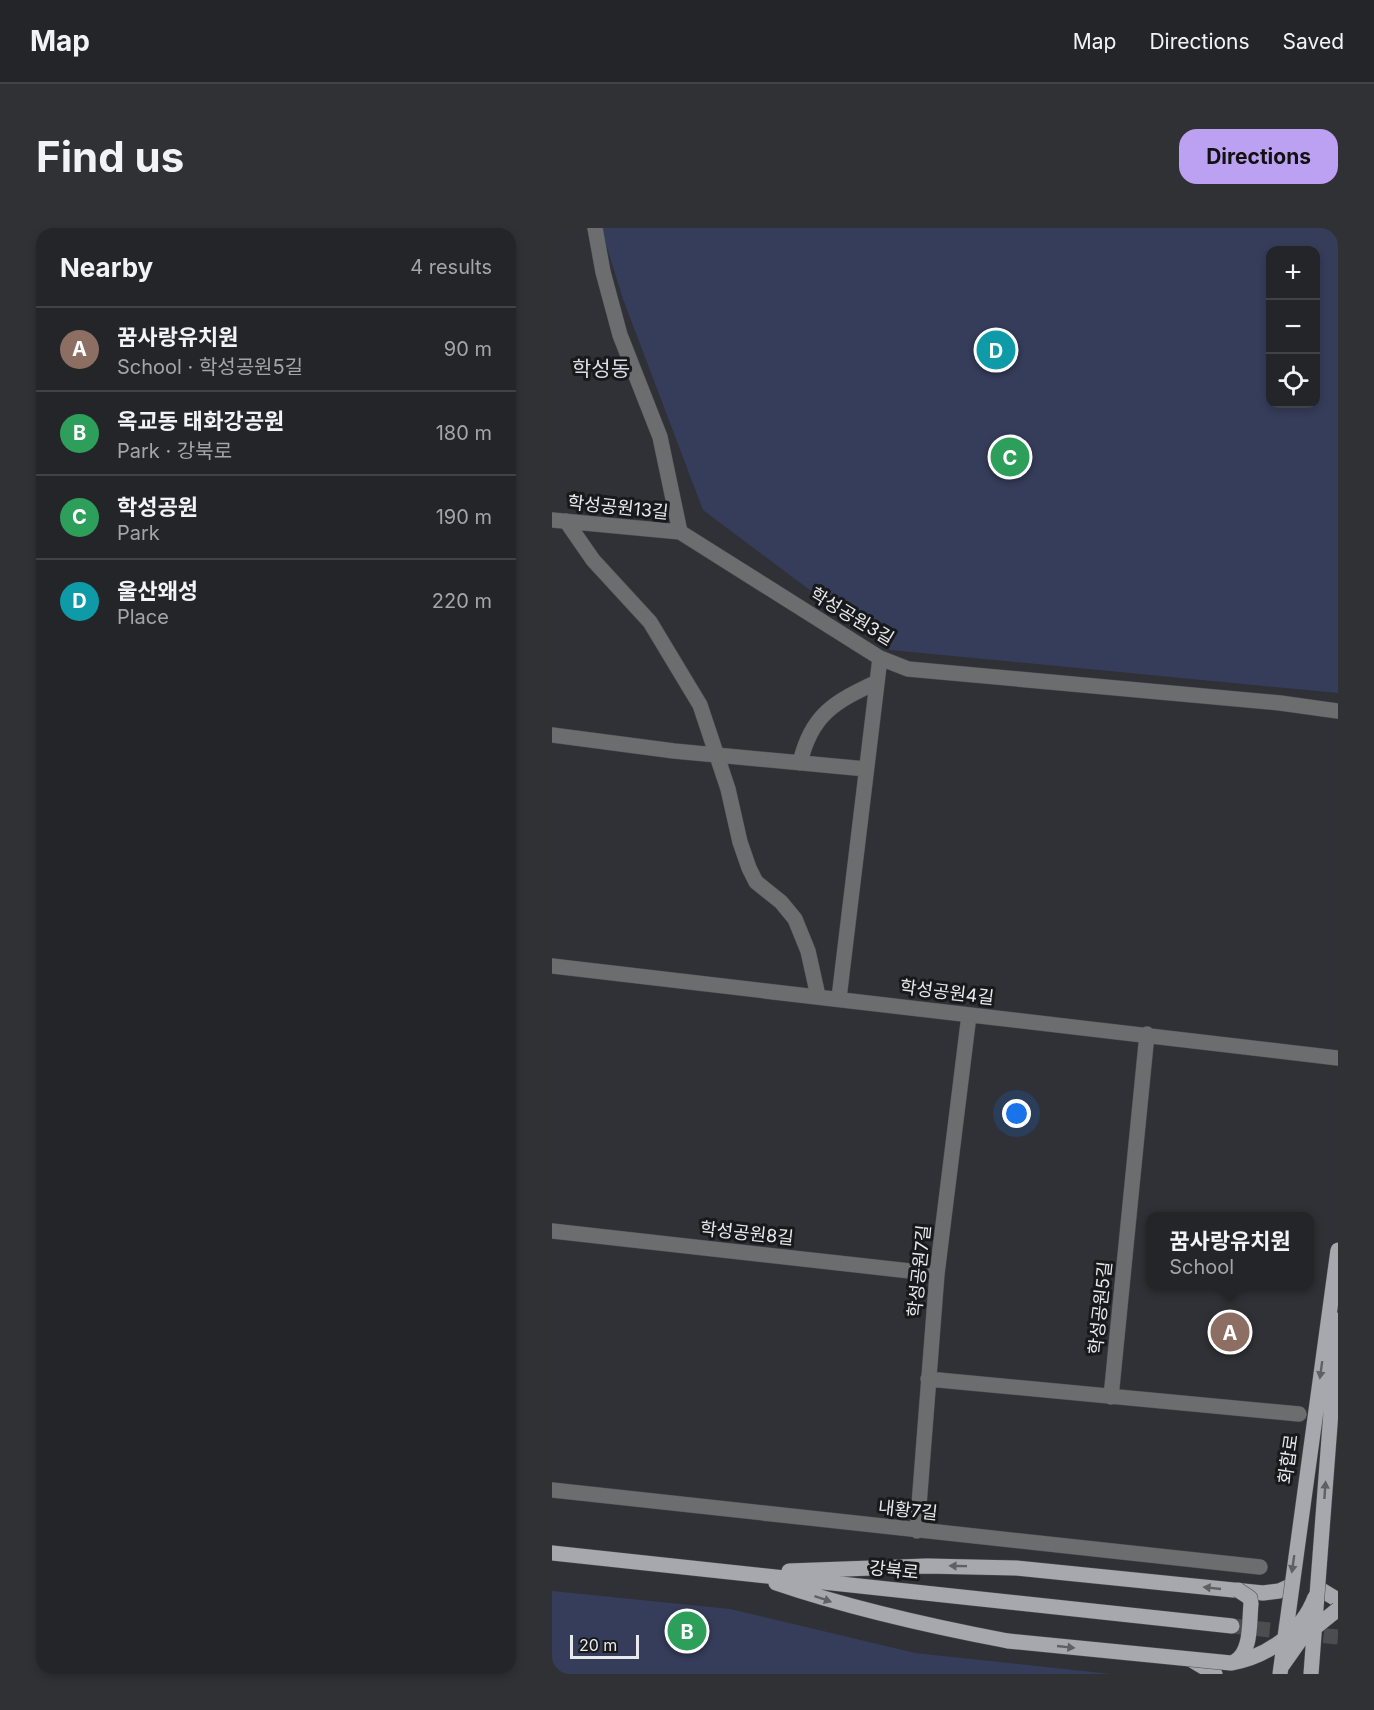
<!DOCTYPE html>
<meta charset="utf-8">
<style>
:root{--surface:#232528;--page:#2f3134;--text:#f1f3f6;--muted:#a3a5a8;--line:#404245;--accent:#bca0f2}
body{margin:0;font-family:Inter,"Noto Sans KR",sans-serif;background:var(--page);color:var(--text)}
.controls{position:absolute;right:18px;top:18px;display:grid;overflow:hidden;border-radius:12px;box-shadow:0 3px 9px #0003}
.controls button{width:54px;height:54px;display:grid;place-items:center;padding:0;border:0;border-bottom:2px solid var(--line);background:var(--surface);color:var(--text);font:30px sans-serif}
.scale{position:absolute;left:18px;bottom:15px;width:69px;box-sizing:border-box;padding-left:6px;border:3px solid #e8e9ec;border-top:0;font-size:16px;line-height:21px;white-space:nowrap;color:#e8e9ec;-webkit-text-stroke:4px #18191b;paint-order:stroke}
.you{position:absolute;left:465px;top:886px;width:21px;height:21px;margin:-15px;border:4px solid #fff;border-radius:50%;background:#1a73e8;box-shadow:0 0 0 9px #1a73e833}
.badge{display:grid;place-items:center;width:39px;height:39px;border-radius:50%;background:var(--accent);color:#fff;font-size:20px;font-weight:700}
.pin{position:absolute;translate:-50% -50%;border:3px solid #fff;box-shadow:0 2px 6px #0006}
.popup{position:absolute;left:594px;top:984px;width:168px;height:78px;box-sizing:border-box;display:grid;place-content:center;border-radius:12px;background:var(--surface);filter:drop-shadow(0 2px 4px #0005);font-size:20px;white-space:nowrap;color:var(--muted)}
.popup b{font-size:22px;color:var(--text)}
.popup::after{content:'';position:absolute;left:50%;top:100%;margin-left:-12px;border:12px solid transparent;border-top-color:var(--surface)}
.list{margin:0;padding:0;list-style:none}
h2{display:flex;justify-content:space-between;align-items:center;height:78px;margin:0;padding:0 24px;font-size:26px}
h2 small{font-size:20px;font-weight:400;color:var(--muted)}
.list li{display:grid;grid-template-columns:39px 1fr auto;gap:18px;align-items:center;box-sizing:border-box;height:84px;padding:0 24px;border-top:2px solid var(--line)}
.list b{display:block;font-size:22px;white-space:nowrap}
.list p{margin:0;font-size:20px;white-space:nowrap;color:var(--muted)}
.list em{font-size:20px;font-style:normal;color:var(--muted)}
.icon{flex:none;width:33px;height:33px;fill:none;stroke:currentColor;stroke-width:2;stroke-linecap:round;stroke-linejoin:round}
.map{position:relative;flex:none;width:786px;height:1446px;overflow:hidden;border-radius:18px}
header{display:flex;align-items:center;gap:36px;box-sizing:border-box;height:84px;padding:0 30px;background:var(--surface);border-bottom:2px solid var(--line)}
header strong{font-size:28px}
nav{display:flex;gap:33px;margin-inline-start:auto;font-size:21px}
.intro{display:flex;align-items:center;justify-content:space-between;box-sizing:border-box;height:144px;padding:0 36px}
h1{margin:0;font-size:42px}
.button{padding:15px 27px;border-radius:18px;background:var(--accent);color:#111;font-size:21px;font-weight:700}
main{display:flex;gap:36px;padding:0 36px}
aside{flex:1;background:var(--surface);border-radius:18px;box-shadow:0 3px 9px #0003}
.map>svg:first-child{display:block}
</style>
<header>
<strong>Map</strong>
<nav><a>Map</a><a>Directions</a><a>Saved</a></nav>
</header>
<div class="intro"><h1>Find us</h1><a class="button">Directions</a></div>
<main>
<aside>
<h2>Nearby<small>4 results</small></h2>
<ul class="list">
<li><span class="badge" style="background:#8d6e63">A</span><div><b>꿈사랑유치원</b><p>School · 학성공원5길</p></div><em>90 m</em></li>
<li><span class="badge" style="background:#2e9e5b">B</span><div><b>옥교동 태화강공원</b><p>Park · 강북로</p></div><em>180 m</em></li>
<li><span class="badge" style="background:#2e9e5b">C</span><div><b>학성공원</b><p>Park</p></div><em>190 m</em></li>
<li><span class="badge" style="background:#0f9aa8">D</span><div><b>울산왜성</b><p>Place</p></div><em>220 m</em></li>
</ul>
</aside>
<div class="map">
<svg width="786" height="1446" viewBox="0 0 786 1446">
<rect width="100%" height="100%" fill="#2f3136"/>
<path fill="#363d5a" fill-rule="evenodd" d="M49 0H786V465L338 422 151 282 71 71ZM718 22H764V176H718Z
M0 1363 178 1381 363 1425 559 1446H0Z"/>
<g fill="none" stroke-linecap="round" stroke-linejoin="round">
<path stroke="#4b4d51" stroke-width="15" stroke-dasharray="15 8" stroke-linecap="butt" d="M680 1398 786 1409"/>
<g stroke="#4d4e53" stroke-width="16">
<path id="minor" d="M43 0 51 44 68 107 108 209 128 304 328 430 356 441 728 475 786 483
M0 292 128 304
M14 293 41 332 98 394 148 477 176 561 188 614 197 640 204 654 229 674 243 691 256 723 266 768
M0 507 122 523 314 541
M248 535C259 487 282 474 325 454
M0 738 786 830
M287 770 328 430
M0 1003 385 1046
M376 1151 747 1186
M559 1169 595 806
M0 1262 708 1339
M365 1303 385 1046 417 787"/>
</g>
<g stroke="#4d4e53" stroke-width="16">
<path id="major" d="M0 1325 680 1398
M237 1343 375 1338 464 1340 711 1365 727 1363 738 1358
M224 1355C300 1381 377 1398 456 1413
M766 1360 786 1372
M638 1431 663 1446"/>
</g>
<use href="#minor" stroke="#6c6d6f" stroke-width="15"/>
<use href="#major" stroke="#a6a8ad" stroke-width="15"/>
<g stroke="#4d4e53" stroke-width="16" stroke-linecap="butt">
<path id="major-bridge" d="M456 1413 679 1435C715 1429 750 1404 763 1369
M682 1434C700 1425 697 1394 699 1376L698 1370 686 1362
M730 1438 749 1411 786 1381
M728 1446 786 1022
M759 1446 786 1092"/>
</g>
<use href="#major-bridge" stroke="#a6a8ad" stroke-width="15"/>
</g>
<defs><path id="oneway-solid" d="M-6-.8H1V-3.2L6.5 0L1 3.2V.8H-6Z" transform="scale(1.5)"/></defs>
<g fill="#5f6064">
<use href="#oneway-solid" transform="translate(769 1142) rotate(98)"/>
<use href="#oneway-solid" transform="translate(773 1262) rotate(-86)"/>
<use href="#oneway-solid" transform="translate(741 1336) rotate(98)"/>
<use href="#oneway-solid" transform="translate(406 1338) rotate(-179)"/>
<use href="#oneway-solid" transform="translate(660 1360) rotate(-174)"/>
<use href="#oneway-solid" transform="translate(271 1371) rotate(19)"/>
<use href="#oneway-solid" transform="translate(514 1419) rotate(6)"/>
</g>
<g text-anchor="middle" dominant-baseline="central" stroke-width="6" stroke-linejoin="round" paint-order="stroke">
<g font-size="18" fill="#e8e9ec" stroke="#18191b">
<text transform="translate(66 279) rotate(6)">학성공원13길</text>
<text transform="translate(300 388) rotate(31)">학성공원3길</text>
<text transform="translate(395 764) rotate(7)">학성공원4길</text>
<text transform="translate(195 1005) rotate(6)">학성공원8길</text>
<text transform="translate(367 1043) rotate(-84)">학성공원7길</text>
<text transform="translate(548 1080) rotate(-84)">학성공원5길</text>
<text transform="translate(736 1231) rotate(-82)">화합로</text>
<text transform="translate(356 1282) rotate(6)">내황7길</text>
<text transform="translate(342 1342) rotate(6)">강북로</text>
</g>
<g font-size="21" fill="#dcdee5" stroke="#18191b">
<text x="49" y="140">학성동</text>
</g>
</g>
</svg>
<div class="controls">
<button>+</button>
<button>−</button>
<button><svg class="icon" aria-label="locate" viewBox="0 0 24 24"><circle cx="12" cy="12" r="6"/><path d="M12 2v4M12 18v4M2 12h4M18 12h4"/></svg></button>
</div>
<div class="scale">20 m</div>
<div class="you"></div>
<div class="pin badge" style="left:678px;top:1104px;background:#8d6e63">A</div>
<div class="popup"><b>꿈사랑유치원</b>School</div>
<div class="pin badge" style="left:135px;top:1403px;background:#2e9e5b">B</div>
<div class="pin badge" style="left:458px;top:229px;background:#2e9e5b">C</div>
<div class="pin badge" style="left:444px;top:122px;background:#0f9aa8">D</div>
</div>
</main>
